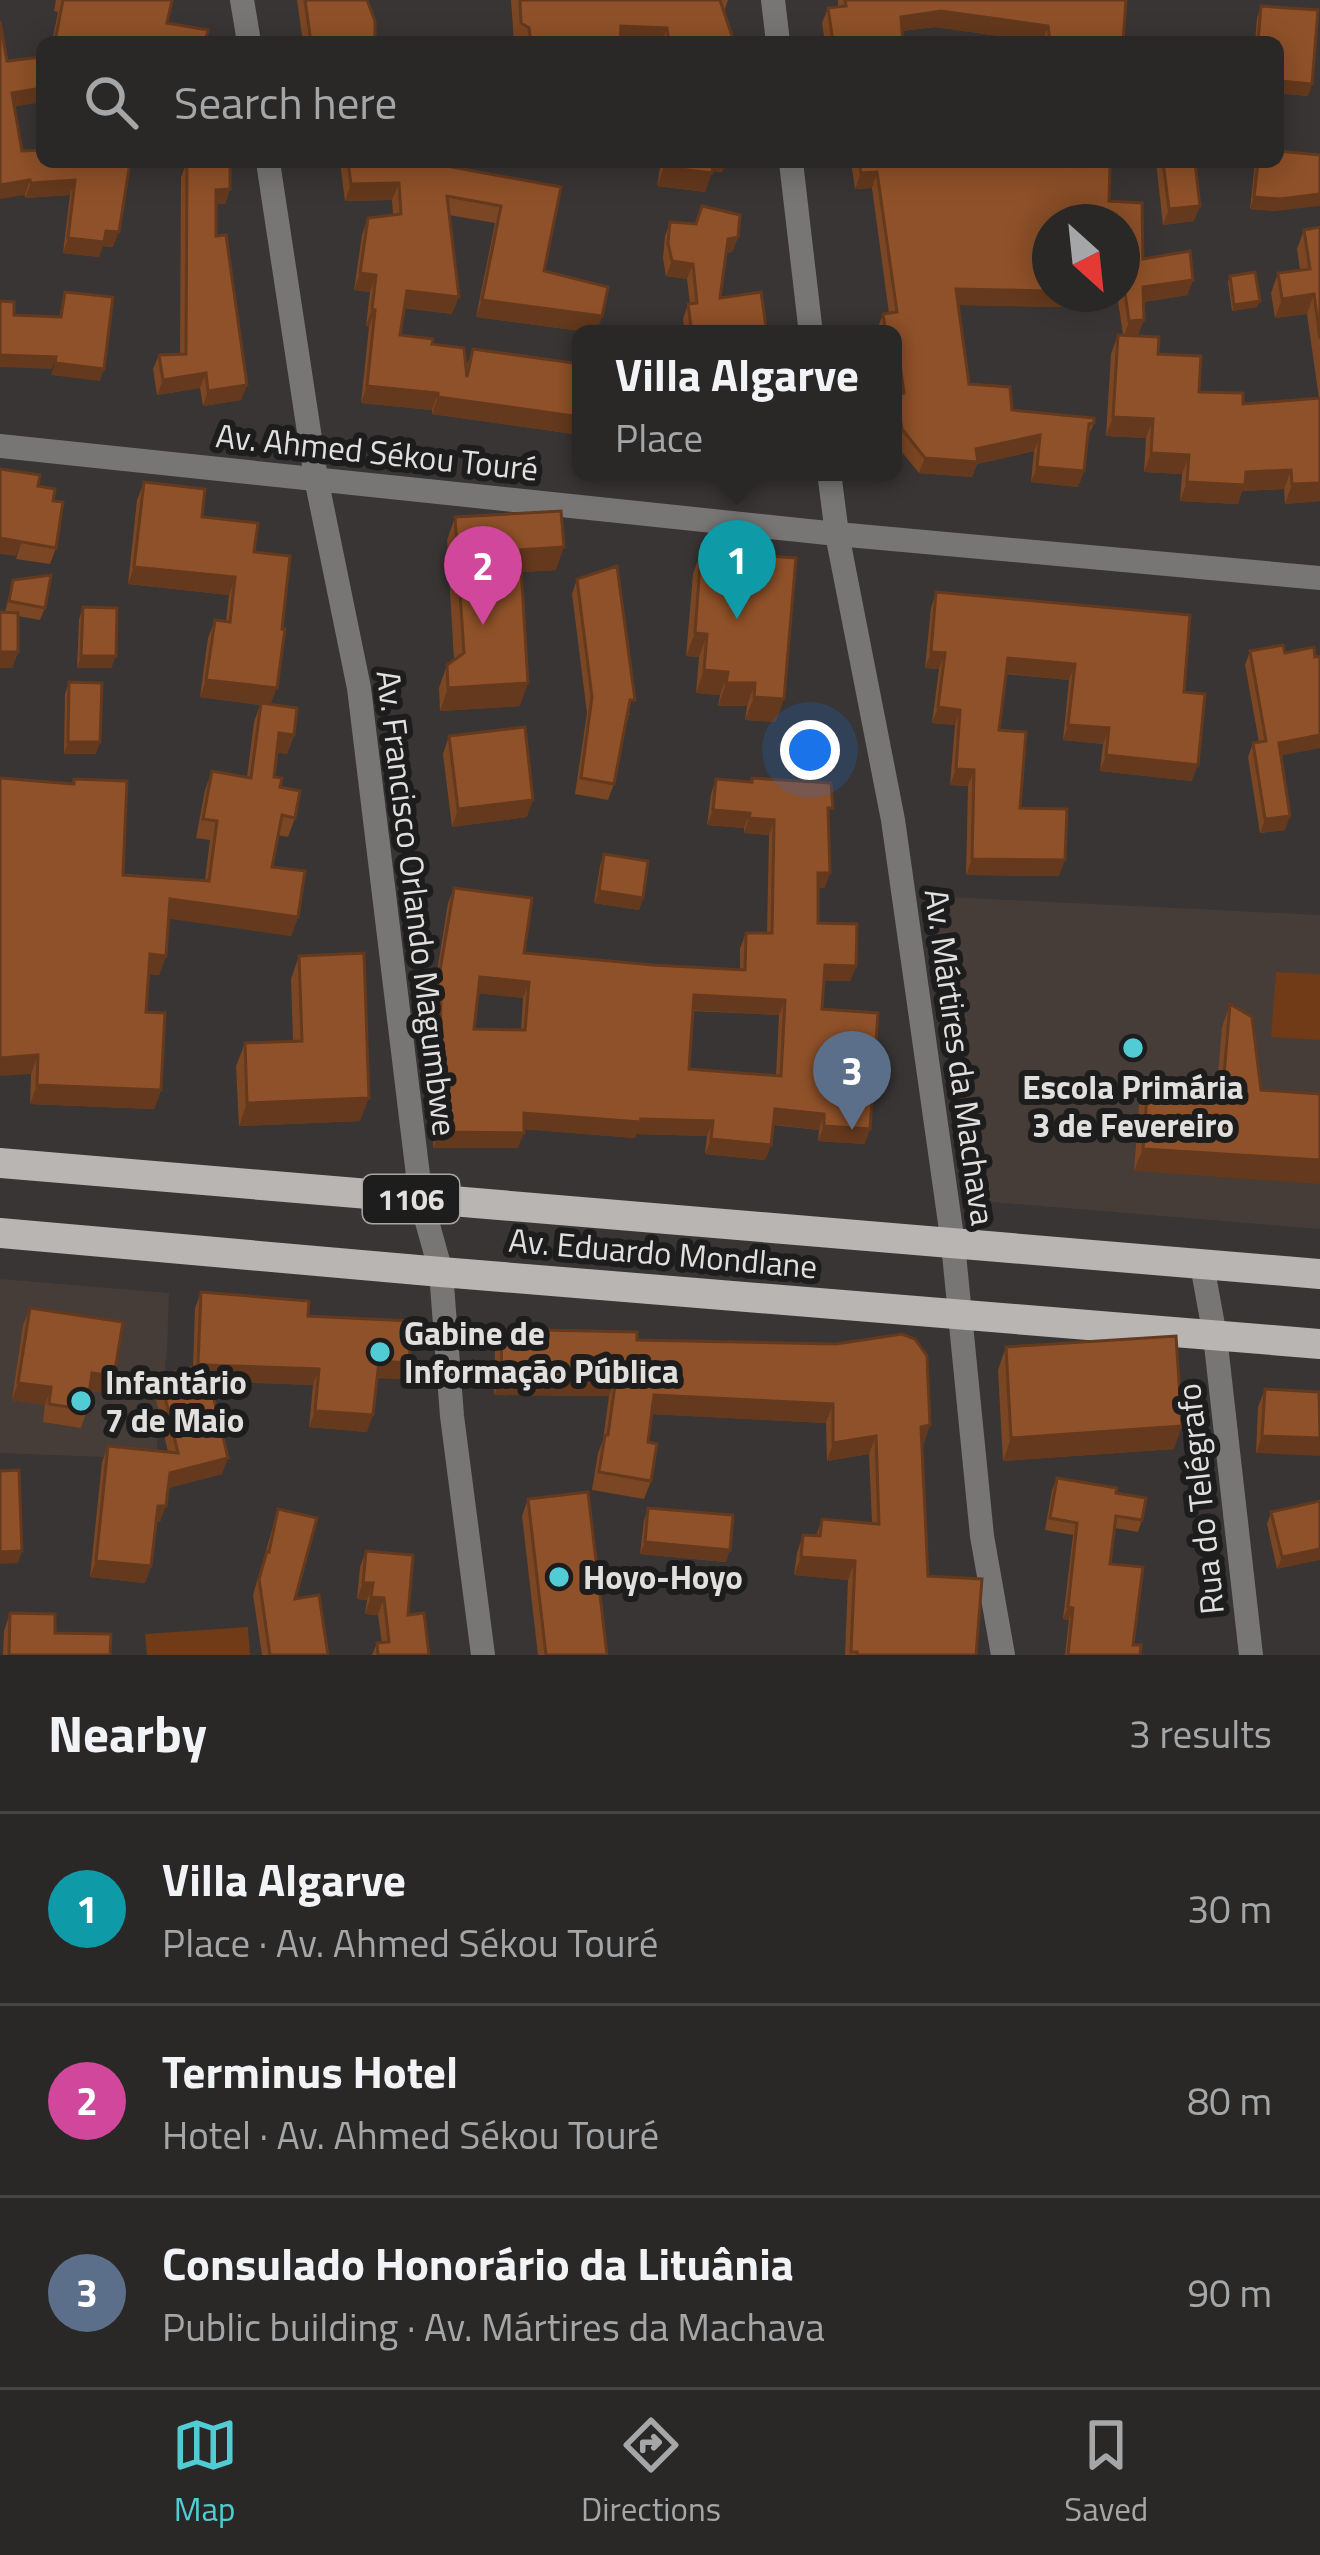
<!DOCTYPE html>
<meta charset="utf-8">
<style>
:root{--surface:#2a2827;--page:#363433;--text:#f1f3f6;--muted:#a5a6a7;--line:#464444;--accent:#51ccd4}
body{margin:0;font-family:"Titillium Web",sans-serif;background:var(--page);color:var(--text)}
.compass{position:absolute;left:1032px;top:204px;width:108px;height:108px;border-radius:50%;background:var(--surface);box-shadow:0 6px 30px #0003;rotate:153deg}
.you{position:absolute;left:810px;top:750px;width:42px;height:42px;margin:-30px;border:9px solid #fff;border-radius:50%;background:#1a73e8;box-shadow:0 0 0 18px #1a73e833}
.badge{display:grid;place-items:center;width:78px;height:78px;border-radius:50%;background:var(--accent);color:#fff;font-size:39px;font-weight:700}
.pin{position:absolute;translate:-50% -99px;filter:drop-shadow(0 3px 6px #0008)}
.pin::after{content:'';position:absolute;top:63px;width:42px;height:36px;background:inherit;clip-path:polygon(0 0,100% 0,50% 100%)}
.popup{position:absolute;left:572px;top:325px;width:330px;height:156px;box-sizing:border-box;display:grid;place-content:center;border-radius:18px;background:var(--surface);filter:drop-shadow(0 3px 9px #0005);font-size:39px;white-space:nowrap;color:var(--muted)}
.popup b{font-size:45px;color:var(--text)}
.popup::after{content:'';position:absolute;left:50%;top:100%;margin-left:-24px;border:24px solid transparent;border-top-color:var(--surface)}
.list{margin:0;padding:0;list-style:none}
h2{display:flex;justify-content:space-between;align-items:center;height:156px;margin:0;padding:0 48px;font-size:51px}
h2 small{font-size:39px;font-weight:400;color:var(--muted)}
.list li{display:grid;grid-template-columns:78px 1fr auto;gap:36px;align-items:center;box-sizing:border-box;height:192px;padding:0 48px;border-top:3px solid var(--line)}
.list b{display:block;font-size:45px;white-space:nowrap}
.list p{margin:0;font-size:39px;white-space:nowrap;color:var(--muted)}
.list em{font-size:39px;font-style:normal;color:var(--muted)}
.icon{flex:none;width:66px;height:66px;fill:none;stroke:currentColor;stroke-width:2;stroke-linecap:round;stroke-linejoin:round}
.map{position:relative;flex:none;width:1320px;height:1655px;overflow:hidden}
.search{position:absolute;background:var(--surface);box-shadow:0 6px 30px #0003;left:36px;right:36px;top:36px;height:132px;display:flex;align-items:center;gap:30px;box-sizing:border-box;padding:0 42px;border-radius:18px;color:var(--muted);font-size:45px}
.sheet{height:732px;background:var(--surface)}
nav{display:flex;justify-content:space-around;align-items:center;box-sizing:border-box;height:168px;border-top:3px solid var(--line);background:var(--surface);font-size:33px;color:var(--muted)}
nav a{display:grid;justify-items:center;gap:6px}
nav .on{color:var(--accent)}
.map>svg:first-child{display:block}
</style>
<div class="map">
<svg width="1320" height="1655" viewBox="0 0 1320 1655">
<rect width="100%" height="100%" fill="#383534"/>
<path fill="#463d38" d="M927 896 1320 915V1229L980 1201 961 1181Z
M0 1279 169 1293 167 1349 156 1459 0 1453Z"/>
<path fill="#713b17" d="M1276 972 1320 974V1040L1271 1037Z
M248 1627 250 1655H147L145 1634Z"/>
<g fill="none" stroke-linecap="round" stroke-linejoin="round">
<path stroke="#777675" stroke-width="24" d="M242 0 249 42
M773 0 778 42
M268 162 316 478 359 688 421 1200 441 1272 452 1416 483 1655
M791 162 811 334
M0 446 837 534 1320 578
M829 472 837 534 893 820 953 1244 982 1536 1003 1655
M1202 1265 1215 1336 1251 1655"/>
<path stroke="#b8b5b3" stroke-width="30" d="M0 1163 1320 1274
M0 1233 441 1272 1320 1344"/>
</g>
<path fill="#7b4623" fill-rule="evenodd" d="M56 0H172L167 23 205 42H52L58 12 54 11Z
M297 0H367L375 42H303Z
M511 0H728L724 12 734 42H514Z
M838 0H1126L1123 42H1042L935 27 902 31 903 42H825L822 23 828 8 838 7Z
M1261 6 1308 96 1278 93V42H1255L1257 18Z
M42 57V102L14 106 22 151 123 202 113 247 103 246 99 257 63 253 70 195 25 198 7 61Z
M187 162 230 189 225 204H216V236L247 385 241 400 203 406 200 388 157 395 153 369 159 355 180 354 181 177Z
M340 162H442L441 165 561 187 544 271 602 316 596 333 476 317 495 223 449 215 452 314 404 308 400 335 432 344 466 368 473 349 581 364V435L432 414V410L361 403 369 327 366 326 370 292 354 290 362 235 368 218 393 215 392 200 345 201Z
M652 162H726L722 172 712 171 705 192 657 186 660 168 652 167Z
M851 162H1110L1109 201 1142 203 1143 259 1190 251 1193 280 1187 295 1144 302V320L1138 335 1133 336 1159 337 1158 354 1201 356 1199 392 1243 393V404L1319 398 1307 314 1275 318 1271 293 1278 273 1300 270 1297 249 1304 230 1320 227V501L1285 504 1284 489 1242 491 1238 504 1180 501 1182 474 1144 472 1146 438 1106 436 1111 354 1118 335H1123L1117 294H1122V222H1050V294H1071L1066 307 959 305 969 384 1010 387 1012 410 1094 418V423L1087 439 1084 471 1078 487 1031 482 1034 451 977 464 972 477 919 473 896 445 893 425V405L896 396 893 372V334H878L877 330 883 314 889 313 872 188 855 189Z
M1156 162H1195L1194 221 1163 225Z
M1255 162H1278L1276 211 1250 209Z
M670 222 738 237 732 252 726 253 720 298 767 334H685L683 319 688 304H690L687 279 666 276 663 258 665 236Z
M1230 276 1257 307 1232 311 1228 282Z
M144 482 202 517 254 552 271 705 294 735 287 754 277 752 274 777 295 818 288 837 278 835 272 867 298 917 291 936 169 918 166 956 159 975 149 974 146 1012 161 1090 154 1109 30 1104 31 1074 74 779 123 875 205 880 210 840 196 838 205 790 212 771 247 777 254 722 260 705 200 697 208 638 215 620 226 621 229 595 128 584 137 500Z
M38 486 53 501 56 548 50 564 16 559Z
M455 517 556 570 521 572 520 706 440 711 439 688 447 665 454 660 447 540Z
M701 551 776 722 745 720 747 706H718L720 695 696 693 699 657 686 656 693 574Z
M577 579 630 715H627L614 784 608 800 575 794 587 713 572 594Z
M13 580 45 608 40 620 18 616V652L12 668 5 612Z
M936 592 1184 692 1192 781 1100 771 1103 744 1063 740 1069 680 1006 674 999 730 1020 808 1059 876 966 875 968 786 950 785 955 725 932 723 939 669 925 668 931 608Z
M83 607 116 656 111 668H77L79 619Z
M1250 651 1285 653 1320 748 1281 755 1285 830 1260 833 1248 757 1253 743 1259 742 1245 665Z
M69 682 96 754H64L65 694Z
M449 736 527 817 452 827 443 754Z
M752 778 829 820 825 888H818V923L856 966 850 981H824L822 1009 865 1144 818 1141 819 1130 773 1125 771 1145 765 1160 705 1154 707 1136 636 1134 635 1138 524 1129 518 1148H433L435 1004 432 1003 448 903 454 888 524 953 653 965 740 970V948L746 933H767L769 835 744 833V828L707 825 711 794 716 779 750 782ZM478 993 523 998 521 1030 474 1029ZM693 1011 779 1015 776 1076 689 1069Z
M604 854 643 898 639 910 594 903 600 866Z
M299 956 360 1121 239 1126 236 1066 245 1043 293 1041 291 979Z
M1230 1004 1261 1090 1134 1171 1139 1105 1148 1083 1217 1087 1222 1027Z
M201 1292 308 1316 409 1363 403 1379 377 1378 367 1432 309 1427 313 1385 210 1381 222 1474 168 1488 160 1522H156L151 1566 145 1583 90 1577 102 1462 108 1446 168 1452 154 1391 160 1375 193 1367 195 1308Z
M30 1308 108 1393 90 1391 87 1410 81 1428 43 1422 45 1405 12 1400 23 1325Z
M502 1329 637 1340 836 1344 924 1444H922L928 1576 976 1655H845L848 1580 794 1575 797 1553 803 1535 816 1536 822 1519 872 1523 869 1454 827 1461 826 1423 651 1414 648 1442 651 1481 644 1499 592 1490 598 1453 603 1440 609 1396 494 1395 495 1348Z
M1006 1347 1174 1449 1003 1461 998 1370Z
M1265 1389 1320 1395 1256 1453 1258 1407Z
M1057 1478 1116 1493 1142 1520 1138 1532 1115 1528 1110 1564 1133 1645 1140 1655H1065L1069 1620 1063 1619 1073 1535 1045 1530 1052 1490Z
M528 1499 607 1655H538L522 1516Z
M1320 1501 1277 1569 1267 1524 1271 1512Z
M648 1508 726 1562 640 1554 644 1520Z
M278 1509 295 1599 328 1655H262L253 1595Z
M366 1551 408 1615 429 1655H372L377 1643H382L378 1615 365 1614 367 1600 357 1599 360 1567Z
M10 1613 55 1633 110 1655H3L4 1631Z"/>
<path fill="#64391d" d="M941 11 1048 26 1042 42 935 27 895 32 901 17Z
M621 26 667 28 662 42H615Z
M1278 81 1312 84 1308 96 1278 93Z
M42 88V102L7 108 12 93Z
M654 162H662L660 168 652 167Z
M710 162H726L722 172 708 170Z
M664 167 712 173 705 192 657 186Z
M877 172 872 188 855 189 861 173Z
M30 180 25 195 0 199V185Z
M75 180 70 195 25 198 31 183Z
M399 183 392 200 345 201 351 184Z
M230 189 225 204H210L216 190Z
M1320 194V206L1276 211 1250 209 1254 197Z
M1200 206 1194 221 1163 225 1169 209Z
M106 231 119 232 113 247 103 246 99 257 63 253 68 238Z
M738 237 732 252 723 253 728 239Z
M672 261 693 264 687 279 666 276Z
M360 273 376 275 370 292 354 290Z
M1193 280 1187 295 1138 303 1143 287Z
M956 289 1050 291V294H1071L1066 307 951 305Z
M407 291 459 297 452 314 401 307Z
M1314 294 1307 314 1275 318 1282 299Z
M482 300 602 316 596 333 476 317Z
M1260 301 1257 307 1232 311 1234 305Z
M372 309 375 310 369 327 366 326Z
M1144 320 1138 335 1124 337 1129 321Z
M0 355 56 357 52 369 0 367Z
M55 363 104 369 100 381 51 375Z
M206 373 200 388 157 395 163 380Z
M247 385 241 400 203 406 208 391Z
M367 386 438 393 432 410 361 403Z
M438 397 581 417V435L432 414Z
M1113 417 1153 419 1146 438 1106 436Z
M1040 435 1034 451 977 464 972 477 919 473 925 458 976 449Z
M1151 453 1189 455 1182 474 1144 472Z
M1037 467 1084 471 1078 487 1031 482Z
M1291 470 1284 489 1242 491 1238 504 1180 501 1187 482 1246 472Z
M1320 483V501L1285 504 1292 484Z
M0 538 22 540 16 556 0 554Z
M564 547 556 570 512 573 520 550Z
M134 567 235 577 229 595 128 584Z
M695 633 707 634 699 657 686 656Z
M0 652H18L12 668H0Z
M931 652 945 653 939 669 925 668Z
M81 656H116L111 668H77Z
M1008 658 1075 664 1069 680 1003 673Z
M704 670 728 672 720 695 696 693Z
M206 680 277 688 270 706 200 697Z
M528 683 520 706 440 711 448 688Z
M726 683H755L747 706H718Z
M754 697 784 699 776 722 745 720Z
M938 707 960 710 955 725 932 723Z
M1068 725 1109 728 1103 744 1063 740Z
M279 733 294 735 287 754 272 752Z
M1320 735V748L1274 757 1279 743Z
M68 742H100L96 754H64Z
M1106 755 1198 765 1192 781 1100 771Z
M956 769 974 770 968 786 950 785Z
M533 800 527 817 452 827 458 809Z
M713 810 750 813 744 828 707 825Z
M1290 816 1285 830 1260 833 1265 819Z
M749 818 774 820 769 835 744 833Z
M972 859 1065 860 1059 876 966 875Z
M818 873H830L825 888H812Z
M599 891 643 898 639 910 594 903Z
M170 899 298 917 291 936 163 918Z
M150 954 166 956 159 975 143 973Z
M825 965 856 966 850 981H819Z
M480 977 529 982 523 998 475 993Z
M437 988H441L435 1004 432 1003Z
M694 995 785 1000 779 1015 689 1010Z
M38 1055 31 1074 0 1076V1058Z
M37 1085 161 1090 154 1109 30 1104Z
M369 1098 360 1121 239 1126 247 1103Z
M775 1109 824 1114 819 1130 770 1124Z
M524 1113 641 1119 713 1121 707 1136 636 1134 635 1138 519 1129Z
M824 1126 870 1129 865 1144 818 1141Z
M439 1132 524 1133 518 1148H433Z
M711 1139 771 1145 765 1160 705 1154Z
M1143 1149 1320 1160V1184L1134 1171Z
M379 1361 409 1363 403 1379 373 1377Z
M206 1365 319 1369 313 1385 200 1381Z
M92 1373 114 1376 108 1393 86 1390Z
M501 1376 616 1378 609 1396 494 1395Z
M18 1383 51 1387 45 1405 12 1400Z
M654 1395 833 1404 826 1423 647 1414Z
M315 1411 373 1415 367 1432 309 1427Z
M930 1425 924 1444 915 1446 921 1427Z
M1182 1426 1174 1449 1003 1461 1011 1438Z
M876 1436 869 1454 827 1461 833 1443Z
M1262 1436 1320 1438V1456L1256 1453Z
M228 1458 222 1474 164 1489 170 1473Z
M158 1506H166L160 1522H152Z
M645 1542 730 1550 726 1562 640 1554Z
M1320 1549V1560L1277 1569 1282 1557Z
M22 1551 18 1563 0 1564V1552Z
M801 1557 855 1561 848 1580 794 1575Z
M96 1561 151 1566 145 1583 90 1577Z
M363 1583H373L367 1600 357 1599Z
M371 1597 384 1598 378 1615 365 1614Z
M1068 1607 1073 1608 1069 1620 1063 1619Z"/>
<path fill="#8f5129" stroke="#64391d" stroke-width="3" fill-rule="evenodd" d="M63 0H172L167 23 208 30 205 42H55Z
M305 0H367L375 21V42H311Z
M520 0H720L734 42H669L667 28 621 26 620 42H531L529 28 521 23Z
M845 0H1126L1123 42H1050L1048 26 941 11 901 17 903 42H833L828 8 846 6Z
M1261 6 1318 10 1312 84 1278 81V86V42H1258Z
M0 21 7 61 42 57V88L12 93 22 151 42 150V162H130L119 232 106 231 104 242 68 238 75 180 31 183 30 180 0 185Z
M1278 151 1320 155V194L1280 199 1254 197 1258 162H1278Z
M187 162H230V189L216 190V236L226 235 247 385 208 391 206 373 163 380 159 355 186 354Z
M348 162H442L441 165 561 187 544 271 608 287 602 316 482 300 501 206 447 196 459 297 407 291 400 335 433 339 432 344 464 348 467 377 473 349 581 364V417L438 397V393L367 386 375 310 372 309 376 275 360 273 368 218 401 214 399 183 351 184Z
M665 162H713L712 173 664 167Z
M859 162H1110L1109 201 1142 203 1143 259 1190 251 1193 280 1143 287 1144 320 1129 321 1122 272V222H1050V291L956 289 969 384 1010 387 1012 410 1094 418V423L1089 424 1084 471 1037 467 1040 435 976 449 978 462 925 458 902 429 896 395 904 393 897 343 893 344V334H886L883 314 897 312 877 172 861 173Z
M1163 162H1195L1200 206 1169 209Z
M702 206 740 215 738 237 728 239 720 298 761 292 767 334H692L688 304 697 303 693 264 672 261 668 243 670 222 696 224Z
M1320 227V339L1314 294 1282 299 1278 273 1310 269 1304 230Z
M1255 272 1260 301 1234 305 1230 276Z
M65 292 113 297 104 369 55 363 56 357 0 355V301L14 302V315L61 317Z
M1118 335 1159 337 1158 354 1201 356 1199 392 1243 393V404L1320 398V483L1292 484 1291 470 1246 472 1245 485 1187 482 1189 455 1151 453 1153 419 1113 417Z
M0 469 40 475 38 486 55 489 53 501 63 502 56 548 0 538Z
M144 482 205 489 202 517 258 523 254 552 290 556 282 629H285L277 688 206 680 215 620 230 622 235 577 134 567Z
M561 511 564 547 520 550 528 683 448 688 447 665 464 653 455 517Z
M701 551 796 558 784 699 754 697 755 683H726L728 672 704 670 707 634 695 633Z
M617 566 635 700H630L614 784 581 778 592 697 577 579Z
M51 575 45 608 9 601 13 580Z
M936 592 1190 615 1184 692 1205 694 1198 765 1106 755 1109 728 1068 725 1075 664 1008 658 999 730 1026 732 1020 808 1067 809 1065 860 972 859 974 770 956 769 960 710 938 707 945 653 931 652Z
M83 607 117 608 116 656H81Z
M0 612 18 613V652H0Z
M1283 645 1285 653 1314 647 1315 657 1320 656V735L1279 743 1290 816 1265 819 1253 743 1266 741 1250 651Z
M69 682 102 683 100 742H68Z
M261 703 297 708 294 735 279 733 274 777 282 778 280 787 300 791 295 818 282 815 272 867 305 871 298 917 170 899 166 956 150 954 146 1012 165 1013 161 1090 37 1085 38 1055 0 1058V778L74 784V779L127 781 123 875 209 881 217 821 203 819 212 771 251 778Z
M525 727 533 800 458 809 449 736Z
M752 778 831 783 833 808H828L830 873H818V923L857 924 856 966 825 965 822 1009 878 1013 870 1129 824 1126V1114L775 1109 771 1145 711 1139 713 1121 641 1119 640 1122 524 1113V1133L439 1132 441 988H437L454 888 532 898 524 953 653 965 745 970 746 933H772L774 820 749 818 750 813 713 810 716 779 752 782ZM480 977 529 982 525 1030 474 1029ZM694 995 785 1000 781 1076 689 1069Z
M604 854 648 861 643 898 599 891Z
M364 953 369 1098 247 1103 245 1043 302 1041 299 956Z
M1230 1004 1252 1017 1261 1090 1320 1094V1160L1143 1149 1148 1083 1223 1088Z
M201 1292 309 1301 308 1316 412 1321 409 1363 379 1361 373 1415 315 1411 319 1369 206 1365 228 1458 170 1473 166 1506H158L151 1566 96 1561 108 1446 178 1453 160 1375 202 1365 198 1364Z
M30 1308 123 1322 114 1376 92 1373 87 1410 49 1404 51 1387 18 1383Z
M502 1329 637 1332V1340L836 1344 902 1334 915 1339 927 1356 930 1425 921 1427 928 1576 982 1579 976 1655H857V1652H851L855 1561 801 1557 803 1535 820 1536 822 1519 879 1524 876 1436 833 1443V1404L654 1395 648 1442 657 1444 651 1481 599 1472 605 1435H608L616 1378 501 1376Z
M1176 1336 1182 1426 1011 1438 1006 1347Z
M1265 1389 1319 1392 1320 1438 1262 1436Z
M19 1470 22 1551 0 1552V1471Z
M1057 1478 1117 1488 1116 1493 1146 1498 1142 1520 1116 1516 1110 1564 1143 1567 1133 1645H1141L1140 1655H1068L1073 1608 1068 1607 1077 1523 1050 1518Z
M588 1492 607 1655H546L528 1499Z
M1320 1501V1549L1282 1557 1271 1512Z
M648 1508 733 1515 730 1550 645 1542Z
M278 1509 317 1518 295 1599 319 1595 328 1655H270L259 1579 267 1551 269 1552Z
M366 1551 413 1555 408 1615 424 1613 429 1655H378L377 1643 389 1642 384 1598 371 1597 373 1583H363Z
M10 1613 55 1614V1633L111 1634 110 1655H9Z"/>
<g fill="#51ccd4" stroke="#1e1d1d" stroke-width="4.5">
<circle cx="1133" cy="1048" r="12"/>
<circle cx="380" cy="1352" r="12"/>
<circle cx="81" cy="1401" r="12"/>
<circle cx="559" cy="1577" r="12"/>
</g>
<g text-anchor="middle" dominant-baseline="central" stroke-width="12" stroke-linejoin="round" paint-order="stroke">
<rect fill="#1e1d1d" stroke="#a7a6a5" stroke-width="3" x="363" y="1175" width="96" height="48" rx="9"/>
<g font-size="30" font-weight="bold" fill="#e2e0df">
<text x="411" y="1199">1106</text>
</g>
<g font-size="33" fill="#e2e0df" stroke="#1e1d1d">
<text transform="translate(377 452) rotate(6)">Av. Ahmed Sékou Touré</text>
<text transform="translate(417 903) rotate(83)">Av. Francisco Orlando Magumbwe</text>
<text transform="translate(960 1057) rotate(82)">Av. Mártires da Machava</text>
<text transform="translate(663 1253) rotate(5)">Av. Eduardo Mondlane</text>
<text transform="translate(1200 1499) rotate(-96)">Rua do Telégrafo</text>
</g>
<g font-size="33" font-weight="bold" fill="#e2e0df" stroke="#1e1d1d" text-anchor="start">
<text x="1133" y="1087" text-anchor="middle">Escola Primária<tspan x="1133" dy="38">3 de Fevereiro</tspan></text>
<text x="404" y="1333">Gabine de<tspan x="404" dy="38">Informação Pública</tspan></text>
<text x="105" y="1382">Infantário<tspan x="105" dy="38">7 de Maio</tspan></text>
<text x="583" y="1577">Hoyo-Hoyo</text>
</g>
</g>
</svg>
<svg class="compass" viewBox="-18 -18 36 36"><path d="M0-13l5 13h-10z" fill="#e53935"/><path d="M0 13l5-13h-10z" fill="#a5a6a7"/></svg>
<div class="you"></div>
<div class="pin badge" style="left:737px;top:619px;background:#0f9aa8">1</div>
<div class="popup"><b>Villa Algarve</b>Place</div>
<div class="pin badge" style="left:483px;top:625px;background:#d1479c">2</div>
<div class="pin badge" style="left:852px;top:1130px;background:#5c6f8a">3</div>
<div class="search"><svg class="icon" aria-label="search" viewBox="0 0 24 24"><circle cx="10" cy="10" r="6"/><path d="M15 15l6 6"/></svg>Search here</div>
</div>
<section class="sheet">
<h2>Nearby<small>3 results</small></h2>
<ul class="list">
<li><span class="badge" style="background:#0f9aa8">1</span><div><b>Villa Algarve</b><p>Place · Av. Ahmed Sékou Touré</p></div><em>30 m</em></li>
<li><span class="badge" style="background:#d1479c">2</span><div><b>Terminus Hotel</b><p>Hotel · Av. Ahmed Sékou Touré</p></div><em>80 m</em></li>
<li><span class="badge" style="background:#5c6f8a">3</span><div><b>Consulado Honorário da Lituânia</b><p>Public building · Av. Mártires da Machava</p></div><em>90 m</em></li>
</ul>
</section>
<nav>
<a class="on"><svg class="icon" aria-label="map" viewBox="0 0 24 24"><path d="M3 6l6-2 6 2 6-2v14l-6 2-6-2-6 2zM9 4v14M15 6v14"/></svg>Map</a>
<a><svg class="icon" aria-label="directions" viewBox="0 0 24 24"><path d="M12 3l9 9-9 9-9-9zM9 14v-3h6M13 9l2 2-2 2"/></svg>Directions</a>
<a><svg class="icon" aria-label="saved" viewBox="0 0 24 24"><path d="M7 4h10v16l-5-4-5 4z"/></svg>Saved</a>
</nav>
